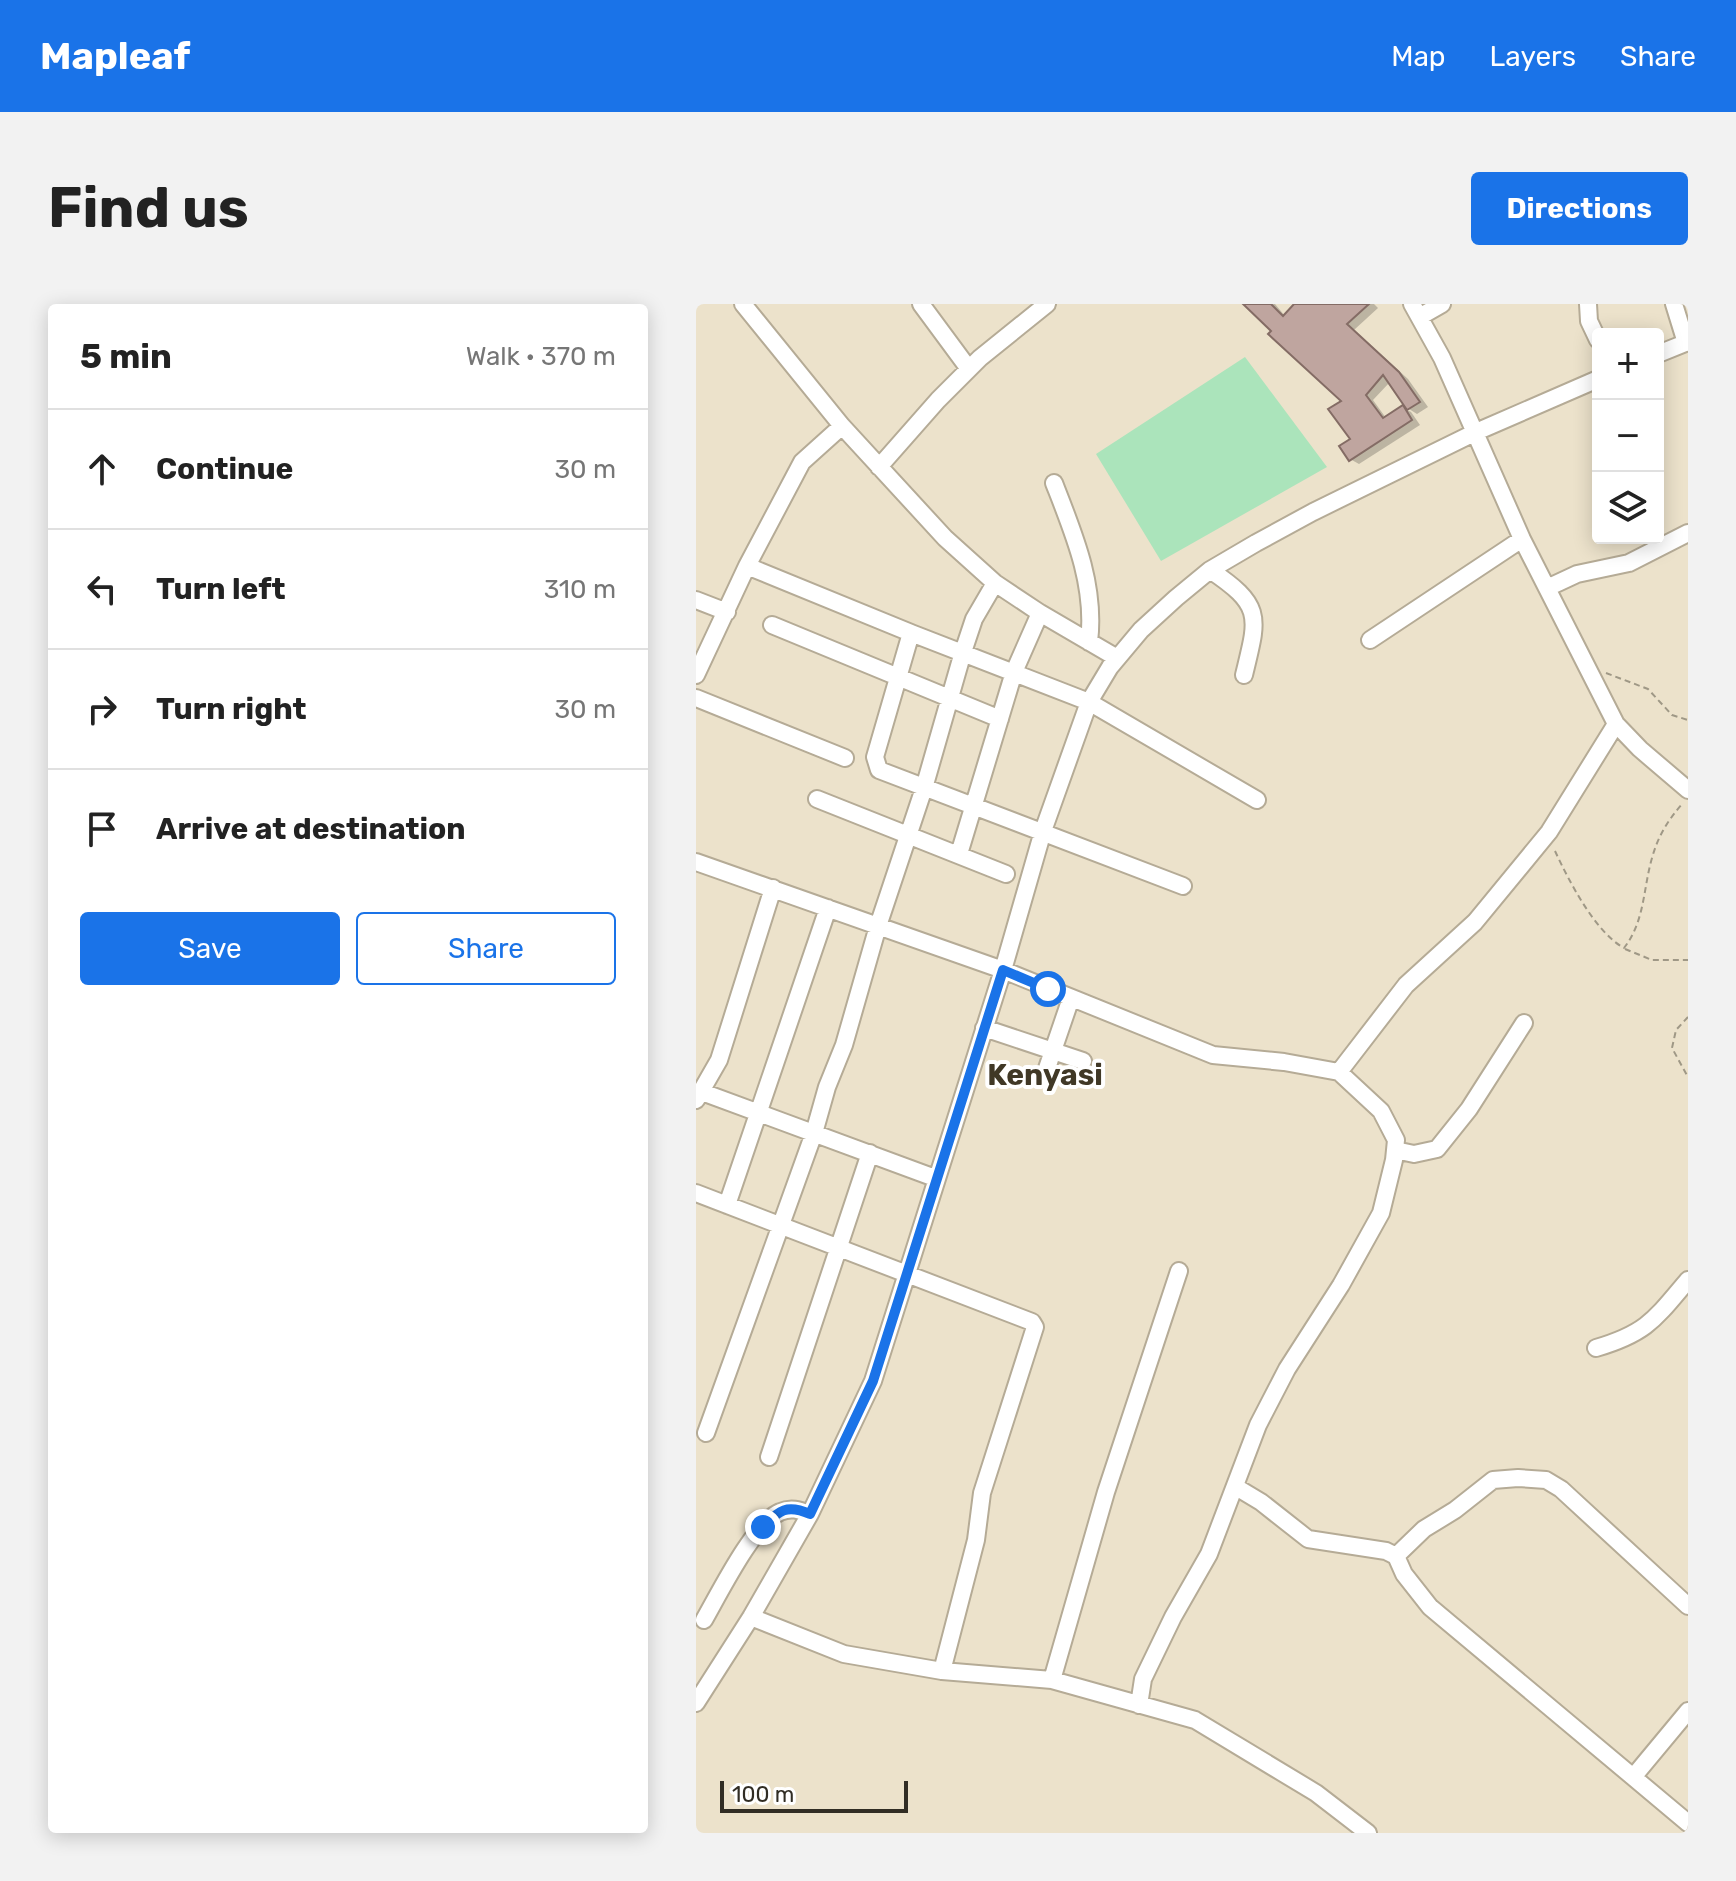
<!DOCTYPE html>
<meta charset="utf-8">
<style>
:root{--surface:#fff;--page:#f2f2f2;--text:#222;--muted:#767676;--line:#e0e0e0;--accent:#1a73e8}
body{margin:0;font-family:Rubik,sans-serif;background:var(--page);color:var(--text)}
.controls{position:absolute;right:24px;top:24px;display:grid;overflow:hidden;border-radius:8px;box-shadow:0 4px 20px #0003}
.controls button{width:72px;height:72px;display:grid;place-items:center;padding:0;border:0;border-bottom:2px solid var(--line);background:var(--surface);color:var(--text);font:40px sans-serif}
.scale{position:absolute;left:24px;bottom:20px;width:188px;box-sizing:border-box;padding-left:8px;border:4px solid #312d24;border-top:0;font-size:22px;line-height:28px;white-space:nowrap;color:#312d24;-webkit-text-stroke:6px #fff;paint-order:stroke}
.stop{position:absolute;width:24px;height:24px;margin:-18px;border:6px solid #1a73e8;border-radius:50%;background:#fff}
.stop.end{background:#1a73e8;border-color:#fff;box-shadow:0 2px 8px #0008}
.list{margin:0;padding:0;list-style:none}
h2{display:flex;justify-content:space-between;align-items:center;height:104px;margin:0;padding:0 32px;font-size:34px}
h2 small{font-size:26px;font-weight:400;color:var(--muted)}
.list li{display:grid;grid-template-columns:52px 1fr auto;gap:24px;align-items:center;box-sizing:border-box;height:120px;padding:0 32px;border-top:2px solid var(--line)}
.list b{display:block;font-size:30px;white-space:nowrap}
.list em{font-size:26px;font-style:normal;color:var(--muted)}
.actions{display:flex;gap:16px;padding:24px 32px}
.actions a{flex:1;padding:18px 0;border:2px solid var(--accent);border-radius:8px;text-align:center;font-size:28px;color:var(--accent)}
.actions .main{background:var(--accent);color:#fff}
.icon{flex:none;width:44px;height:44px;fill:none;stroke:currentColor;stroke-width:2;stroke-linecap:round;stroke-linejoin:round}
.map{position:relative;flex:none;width:992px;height:1529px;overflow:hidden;border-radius:8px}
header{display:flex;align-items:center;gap:48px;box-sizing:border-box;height:112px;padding:0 40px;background:var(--accent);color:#fff}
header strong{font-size:38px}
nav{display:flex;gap:44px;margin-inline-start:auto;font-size:28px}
.intro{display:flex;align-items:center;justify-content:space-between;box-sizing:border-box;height:192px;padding:0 48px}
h1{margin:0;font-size:56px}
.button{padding:20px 36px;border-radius:8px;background:var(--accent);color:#fff;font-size:28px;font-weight:700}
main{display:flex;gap:48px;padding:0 48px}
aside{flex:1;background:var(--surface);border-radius:8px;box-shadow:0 4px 20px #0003}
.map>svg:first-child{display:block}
</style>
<header>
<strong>Mapleaf</strong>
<nav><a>Map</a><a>Layers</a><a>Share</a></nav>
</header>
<div class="intro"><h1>Find us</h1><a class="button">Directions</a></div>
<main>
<aside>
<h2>5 min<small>Walk · 370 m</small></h2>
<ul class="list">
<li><svg class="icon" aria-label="ahead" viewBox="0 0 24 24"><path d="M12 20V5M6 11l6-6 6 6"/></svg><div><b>Continue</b></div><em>30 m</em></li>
<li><svg class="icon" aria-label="left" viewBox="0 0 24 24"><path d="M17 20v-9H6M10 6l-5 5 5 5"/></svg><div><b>Turn left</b></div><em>310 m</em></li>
<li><svg class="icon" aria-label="right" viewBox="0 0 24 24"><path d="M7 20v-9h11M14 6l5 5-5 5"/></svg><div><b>Turn right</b></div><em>30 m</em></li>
<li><svg class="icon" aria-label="arrive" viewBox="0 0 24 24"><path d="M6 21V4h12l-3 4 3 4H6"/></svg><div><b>Arrive at destination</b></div></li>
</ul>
<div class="actions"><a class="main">Save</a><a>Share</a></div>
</aside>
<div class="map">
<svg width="992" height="1529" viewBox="0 0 992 1529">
<rect width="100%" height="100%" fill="#ece2cb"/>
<path fill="#abe4bb" d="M549 53 631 163 465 257 400 150Z"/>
<path fill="#0003" fill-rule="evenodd" d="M550 0H579L589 12 601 0H678L682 4 658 26 712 75 732 103 721 110 713 105 724 121 663 160 654 155 657 135 648 97ZM694 78 715 108 707 104 690 114 677 96Z"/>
<path fill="#bfa59f" stroke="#846c65" stroke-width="2" d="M547 0H575L587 12 598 0H673L651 20 703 68 724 98 711 106 687 71 670 91 687 114 707 101 716 116 653 157 643 142 654 135 632 105 645 97 572 30 575 27Z"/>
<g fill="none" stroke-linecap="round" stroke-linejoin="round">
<g stroke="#b5ab96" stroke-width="20">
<path id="minor" d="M47 0 146 122 249 234 299 279 344 309 421 354
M225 0 273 65
M892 0 893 17 902 36
M978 0 990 39
M725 12 746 0
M962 50 992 38
M183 163 242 96 284 54 351 0
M358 179C378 230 400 282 393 338
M51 262 215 329
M514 266C568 302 562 313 548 371
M851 284 881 270 933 259 992 229
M0 296 31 308
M76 321 304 415
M674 336 826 235
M0 371 51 262 106 158 146 122
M0 394 149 454
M920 420 944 445 992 486
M121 495 310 570
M263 550 318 368 344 309
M0 558 307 666 517 751 588 758 643 768 685 807 700 836 698 856 685 909 645 981 591 1065 562 1121 513 1250 477 1313 447 1375 443 1401
M487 582 183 466 179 453 215 329 393 398 561 496
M288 724 387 757
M643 768 710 681 779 618 853 528 920 420 826 235 746 54 716 0
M348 773 375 694
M6 788 239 874
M0 796 23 756 77 584
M699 846 718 850 741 845 773 805 828 719
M0 889 336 1018 339 1023 286 1189 280 1236 246 1367
M31 901 132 604
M900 1044C951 1029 959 1015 992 976
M10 1129 118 829 131 783 148 741 182 622 228 484 267 348 278 315 299 279
M73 1153 174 849
M540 1183 565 1198 612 1235 690 1247 700 1252 708 1270 734 1303 992 1519
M700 1252 728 1225 759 1206 797 1176 822 1174 850 1176 865 1185 992 1302
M55 1313 148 1350 246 1367 356 1376 499 1416 620 1489 672 1529
M8 1316C23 1290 58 1219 84 1208 95 1203 103 1206 114 1210
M356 1376 410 1188 483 967
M0 1399 55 1313 114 1210 177 1077 307 666 347 527 393 398 414 363 445 326 480 294 514 266 560 239 617 208 780 128 902 75
M938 1472 992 1407"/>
</g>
<path stroke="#9f9886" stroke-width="2" stroke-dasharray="6 4" stroke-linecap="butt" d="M910 369 952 385 976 411 992 416
M859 547C873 577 899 628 928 644 949 617 947 585 956 554 962 532 972 516 987 499
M929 645 956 656H992
M992 713 980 726 976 744 992 773"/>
<use href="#minor" stroke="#fff" stroke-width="16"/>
</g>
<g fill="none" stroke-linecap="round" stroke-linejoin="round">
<path stroke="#1a73e8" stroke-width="10" d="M67 1223C83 1206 91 1200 114 1210L177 1077 307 666 352 685"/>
</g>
<g text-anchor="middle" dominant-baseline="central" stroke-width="8" stroke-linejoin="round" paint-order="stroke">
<g font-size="30" font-weight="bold" fill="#403826" stroke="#fff">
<text x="349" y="771">Kenyasi</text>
</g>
</g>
</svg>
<div class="controls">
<button>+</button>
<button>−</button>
<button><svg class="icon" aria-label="layers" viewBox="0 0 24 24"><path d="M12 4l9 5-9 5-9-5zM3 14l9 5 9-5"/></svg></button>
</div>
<div class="scale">100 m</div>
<div class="stop" style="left:352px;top:685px"></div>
<div class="stop end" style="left:67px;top:1223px"></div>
</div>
</main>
